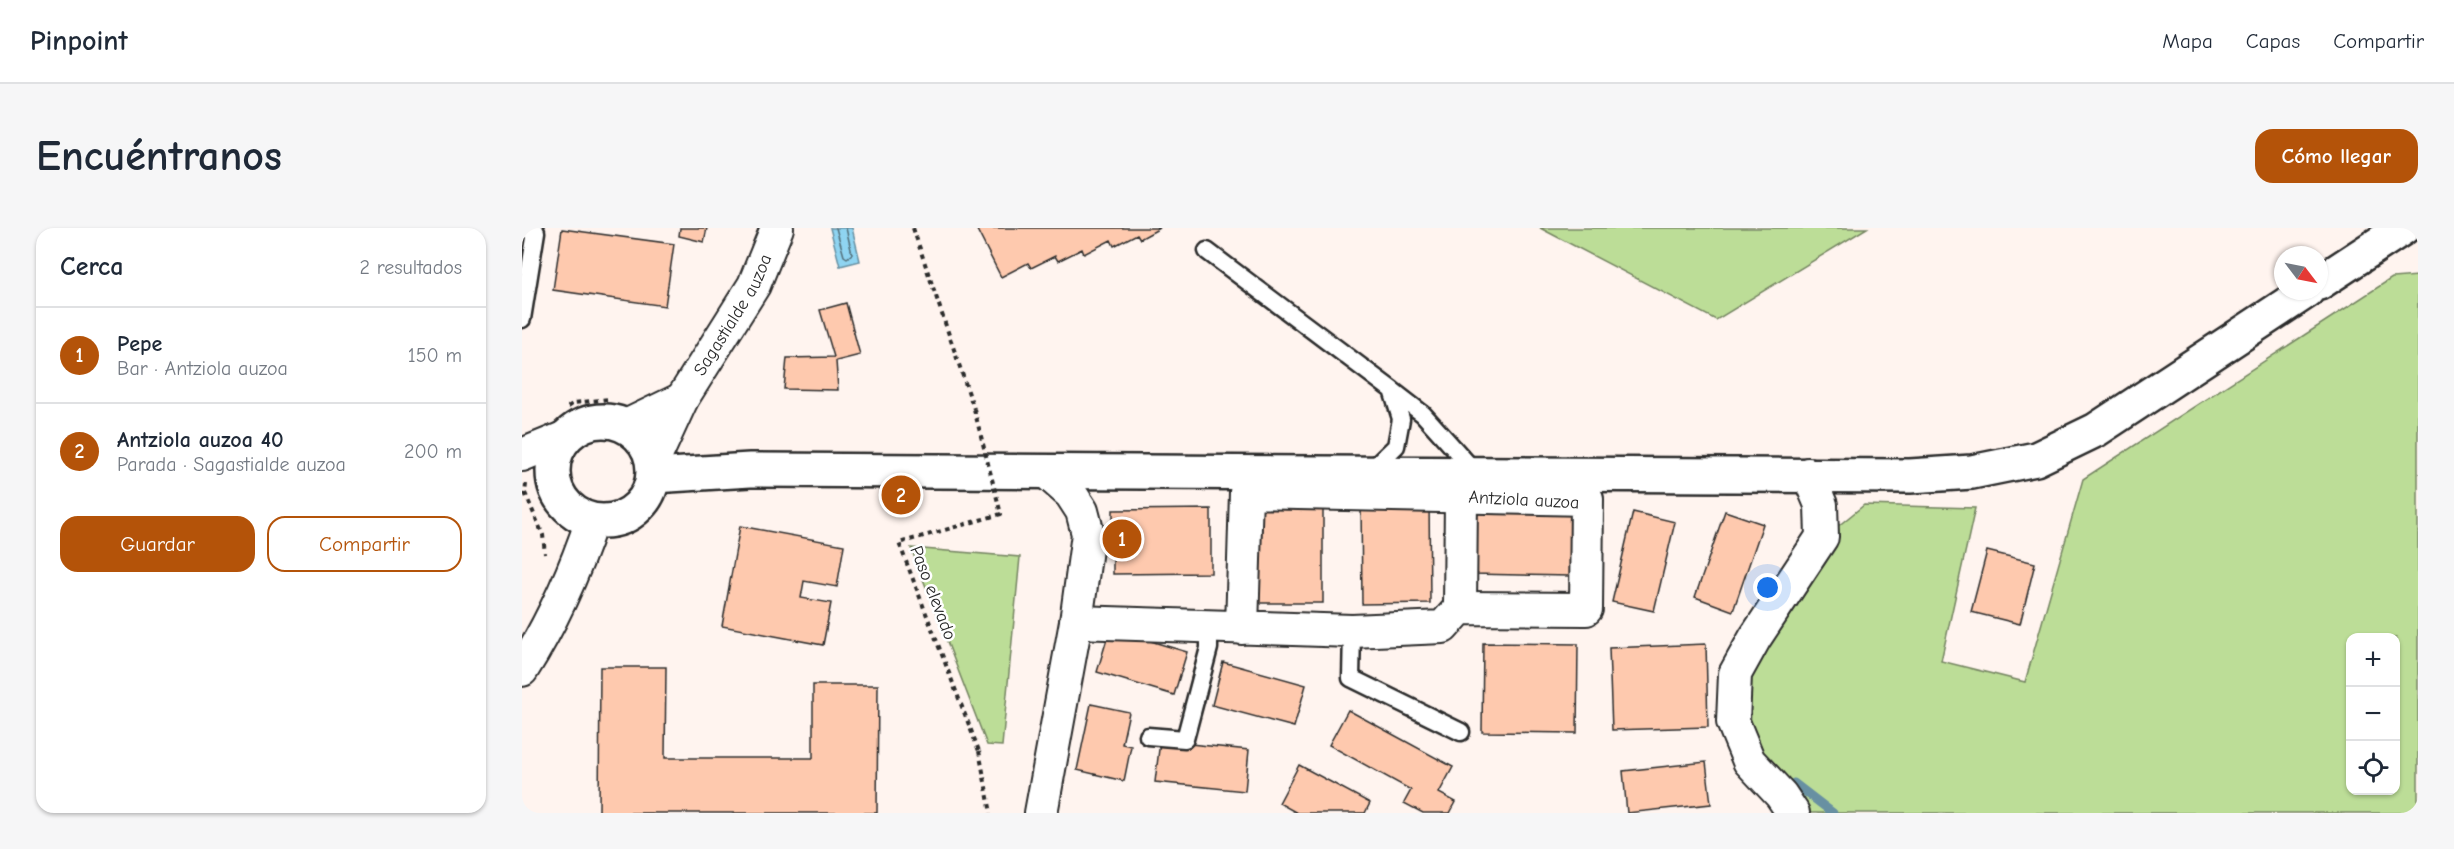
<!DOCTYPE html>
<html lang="es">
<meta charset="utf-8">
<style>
:root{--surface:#fff;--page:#f6f6f7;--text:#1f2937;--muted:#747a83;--line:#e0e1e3;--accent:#b45309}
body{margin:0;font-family:"Comic Neue",sans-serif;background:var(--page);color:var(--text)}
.controls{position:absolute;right:18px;bottom:18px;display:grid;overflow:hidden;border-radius:12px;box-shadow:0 2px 4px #0004}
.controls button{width:54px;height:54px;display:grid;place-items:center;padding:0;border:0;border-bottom:2px solid var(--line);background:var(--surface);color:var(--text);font:30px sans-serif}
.compass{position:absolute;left:1752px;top:18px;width:54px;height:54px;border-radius:50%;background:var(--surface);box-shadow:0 2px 4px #0004;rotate:122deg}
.you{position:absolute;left:1246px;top:360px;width:21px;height:21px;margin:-15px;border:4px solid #fff;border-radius:50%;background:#1a73e8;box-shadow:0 0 0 9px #1a73e833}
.badge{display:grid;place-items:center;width:39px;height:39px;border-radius:50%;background:var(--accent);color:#fff;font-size:20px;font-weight:700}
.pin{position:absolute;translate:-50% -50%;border:3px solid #fff;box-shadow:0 2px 6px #0006}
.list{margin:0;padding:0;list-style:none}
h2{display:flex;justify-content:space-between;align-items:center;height:78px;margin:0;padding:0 24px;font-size:26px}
h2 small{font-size:20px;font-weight:400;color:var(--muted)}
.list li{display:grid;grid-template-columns:39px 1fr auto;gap:18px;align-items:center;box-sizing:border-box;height:96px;padding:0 24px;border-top:2px solid var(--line)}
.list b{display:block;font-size:22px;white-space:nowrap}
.list p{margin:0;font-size:20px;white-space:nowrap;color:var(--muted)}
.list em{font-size:20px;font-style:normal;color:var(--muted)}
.actions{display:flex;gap:12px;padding:18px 24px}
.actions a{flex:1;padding:14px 0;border:2px solid var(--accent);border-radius:18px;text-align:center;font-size:21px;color:var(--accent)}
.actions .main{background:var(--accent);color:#fff}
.icon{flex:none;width:33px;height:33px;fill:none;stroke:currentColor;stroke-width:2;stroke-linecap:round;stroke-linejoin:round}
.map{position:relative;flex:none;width:1896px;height:585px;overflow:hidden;border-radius:18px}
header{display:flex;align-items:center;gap:36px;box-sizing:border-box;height:84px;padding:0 30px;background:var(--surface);border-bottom:2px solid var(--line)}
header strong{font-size:28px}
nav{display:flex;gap:33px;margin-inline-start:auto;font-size:21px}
.intro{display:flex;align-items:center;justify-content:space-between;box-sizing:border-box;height:144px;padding:0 36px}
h1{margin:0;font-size:42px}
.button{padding:15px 27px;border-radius:18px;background:var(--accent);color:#fff;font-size:21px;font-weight:700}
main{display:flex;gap:36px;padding:0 36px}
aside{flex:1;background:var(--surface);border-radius:18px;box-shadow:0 2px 4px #0004}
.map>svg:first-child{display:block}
</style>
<header>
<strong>Pinpoint</strong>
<nav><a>Mapa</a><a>Capas</a><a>Compartir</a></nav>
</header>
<div class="intro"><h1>Encuéntranos</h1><a class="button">Cómo llegar</a></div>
<main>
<aside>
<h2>Cerca<small>2 resultados</small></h2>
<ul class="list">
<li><span class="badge">1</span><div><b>Pepe</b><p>Bar · Antziola auzoa</p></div><em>150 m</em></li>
<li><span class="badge">2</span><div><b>Antziola auzoa 40</b><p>Parada · Sagastialde auzoa</p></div><em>200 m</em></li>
</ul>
<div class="actions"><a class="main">Guardar</a><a>Compartir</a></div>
</aside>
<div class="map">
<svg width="1896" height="585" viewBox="0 0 1896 585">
<rect width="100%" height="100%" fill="#fff4ef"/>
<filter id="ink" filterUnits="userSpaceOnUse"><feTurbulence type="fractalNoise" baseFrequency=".0167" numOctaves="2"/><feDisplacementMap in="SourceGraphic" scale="12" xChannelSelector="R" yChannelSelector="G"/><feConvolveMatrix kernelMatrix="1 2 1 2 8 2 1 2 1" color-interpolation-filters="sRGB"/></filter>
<g filter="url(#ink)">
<path fill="#bcdd97" stroke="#748461" stroke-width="1.5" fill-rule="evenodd" d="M1018 0H1345L1194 92Z
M1896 48V585H1283L1223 499V451L1315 299 1342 277 1453 280 1419 433 1503 454 1561 251 1870 50ZM1828 410H1874V562H1828Z
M389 320 498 329 480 518 465 517Z"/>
<path fill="#8fd4f1" stroke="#6790a2" stroke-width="1.5" d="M308 0H330L338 33 318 38Z"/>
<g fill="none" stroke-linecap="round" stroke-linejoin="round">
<path stroke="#536f7a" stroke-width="1.5" d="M314 0 322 28 325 30 330 26 324 0"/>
<path stroke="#6790a2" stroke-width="9" d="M1272 555 1311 585"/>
</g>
<path fill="#fec9ae" stroke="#2b2b2b" stroke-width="1.5" d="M158 0H185L182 14 157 8Z
M454 0H638L618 11 615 6 592 18 589 12 562 26 560 21 536 33 533 28 509 40 506 35 479 49Z
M40 1 152 16 143 78 31 62Z
M324 75 338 127 314 133 316 162 262 161 265 130 312 129 298 82Z
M801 272V375H735V273Z
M907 273 908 375 840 376 839 274Z
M951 279 1049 280 1048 348 950 346Z
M689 281V345L591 346V282Z
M1203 283 1241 296 1211 383 1173 369Z
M1111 284 1153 294 1132 383 1090 374Z
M218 298 322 317 315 359 282 353 279 370 309 375 301 417 200 398Z
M1465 323 1513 335 1498 396 1449 384Z
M588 401 665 424 652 467 575 444Z
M961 415 1056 416 1055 505 960 504Z
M1184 416 1186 499 1090 502 1087 420Z
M701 434 784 457 772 499 690 477Z
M78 439H144L143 530H291V457H356L355 585H77Z
M569 476 607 484 600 516 609 518 602 553 555 542Z
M826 482 931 539 917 565 934 574 928 585H901L882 575 889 562 807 517Z
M638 513 727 522 723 563 633 554Z
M1184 534 1189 576 1105 585 1101 543Z
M777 537 848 575 843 585H775L757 575Z"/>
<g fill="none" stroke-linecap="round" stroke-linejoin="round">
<g stroke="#2b2b2b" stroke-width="21">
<path id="lane" d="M0 0 14 4 0 91
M685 23 870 162 879 191 874 218 847 244
M870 162 901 186 954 245
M830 403 829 450 939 504
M626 508 663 511 687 420V399"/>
</g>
<g stroke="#2b2b2b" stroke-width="36">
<g id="street">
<path d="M104 198 160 171"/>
<path d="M0 227 44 209"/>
<path id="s1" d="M131 234 160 171 232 57 255 0"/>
<path d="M938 380 939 269"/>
<path d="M554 394 830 403 921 399 938 380 1064 381 1065 271 724 264 720 400"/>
<path d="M0 442C31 393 52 346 70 292"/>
<path d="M519 585 554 394 566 306 560 283 549 266 523 243"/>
<path d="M1271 585 1259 567 1227 533 1211 494 1213 446 1233 410 1300 309 1299 277 1286 246"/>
</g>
</g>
<g stroke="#2b2b2b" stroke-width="38">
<path id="secondary" d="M1797 55 1881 0
M31 243a50 50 0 1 1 100 0a50 50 0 1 1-100 0Z
M131 248 228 242 1388 248 1450 244 1514 231 1574 202 1785 63"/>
</g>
<path stroke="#2b2b2b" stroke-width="4" stroke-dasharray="4.5 4.5" stroke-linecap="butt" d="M391 0 452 181
M46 179 52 175 88 171
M4 256 3 265 21 307 23 326
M457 523 469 585"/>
<use href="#lane" stroke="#fff" stroke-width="16"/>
<use href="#street" stroke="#fff" stroke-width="32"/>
<use href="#secondary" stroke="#fff" stroke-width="33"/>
<path stroke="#2b2b2b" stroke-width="4" stroke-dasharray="4.5 4.5" stroke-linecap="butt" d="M452 181 479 286 377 315 457 523"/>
</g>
</g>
<g text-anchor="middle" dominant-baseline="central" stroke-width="5" stroke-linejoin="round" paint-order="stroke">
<g font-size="18" fill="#2b2b2b" stroke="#fff">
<text stroke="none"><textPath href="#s1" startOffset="168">Sagastialde auzoa</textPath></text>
<text transform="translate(1002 272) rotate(3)">Antziola auzoa</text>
<text transform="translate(411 365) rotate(69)">Paso elevado</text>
</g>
</g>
</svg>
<div class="controls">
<button>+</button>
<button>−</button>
<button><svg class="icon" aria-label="locate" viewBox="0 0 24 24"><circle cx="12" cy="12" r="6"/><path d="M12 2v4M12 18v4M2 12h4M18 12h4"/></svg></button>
</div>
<svg class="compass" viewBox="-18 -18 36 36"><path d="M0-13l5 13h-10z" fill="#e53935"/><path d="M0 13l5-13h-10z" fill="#747a83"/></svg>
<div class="you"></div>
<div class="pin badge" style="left:600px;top:311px">1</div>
<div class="pin badge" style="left:379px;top:267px">2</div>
</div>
</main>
